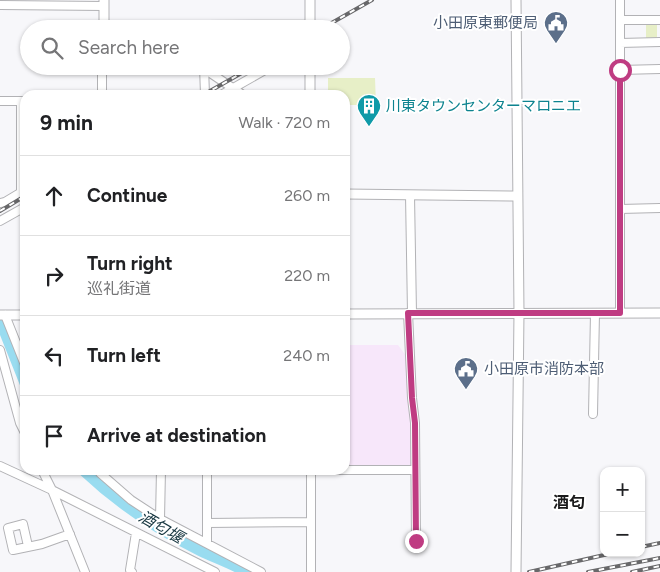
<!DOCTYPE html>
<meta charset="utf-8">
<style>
:root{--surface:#fff;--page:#f6f6f6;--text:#202124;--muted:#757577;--line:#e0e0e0}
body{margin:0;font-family:Figtree,"Noto Sans JP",sans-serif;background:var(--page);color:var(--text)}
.controls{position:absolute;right:15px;bottom:15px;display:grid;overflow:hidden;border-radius:10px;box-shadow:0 1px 4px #0004}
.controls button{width:45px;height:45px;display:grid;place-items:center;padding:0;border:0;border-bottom:1px solid var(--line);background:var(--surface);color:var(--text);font:25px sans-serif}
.stop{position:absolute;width:15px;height:15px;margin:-11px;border:4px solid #bf3c82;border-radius:50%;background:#fff}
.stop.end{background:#bf3c82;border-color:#fff;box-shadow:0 1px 5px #0008}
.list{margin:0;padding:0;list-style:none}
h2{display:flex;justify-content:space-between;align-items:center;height:65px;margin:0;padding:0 20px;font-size:21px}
h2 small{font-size:16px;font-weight:400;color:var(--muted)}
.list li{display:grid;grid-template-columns:32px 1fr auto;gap:15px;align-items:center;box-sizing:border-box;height:80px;padding:0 20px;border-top:1px solid var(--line)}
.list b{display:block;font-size:19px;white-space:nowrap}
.list p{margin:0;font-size:16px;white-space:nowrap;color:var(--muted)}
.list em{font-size:16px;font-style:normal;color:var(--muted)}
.icon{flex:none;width:28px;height:28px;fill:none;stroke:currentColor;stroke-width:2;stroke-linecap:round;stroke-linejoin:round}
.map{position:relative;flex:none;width:660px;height:572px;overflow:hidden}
.search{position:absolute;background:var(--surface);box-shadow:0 1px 4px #0004;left:20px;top:20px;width:330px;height:55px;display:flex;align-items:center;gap:12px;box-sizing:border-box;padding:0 18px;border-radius:28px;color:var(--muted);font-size:19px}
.panel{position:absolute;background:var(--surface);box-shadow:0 1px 4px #0004;left:20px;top:90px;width:330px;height:385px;border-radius:15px}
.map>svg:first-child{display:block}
</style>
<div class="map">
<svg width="660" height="572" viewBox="0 0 660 572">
<rect width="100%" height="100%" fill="#f7f7fa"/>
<path fill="#f7e7fa" d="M345 345H398L407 357V392L412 431V468H345Z"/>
<path fill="#e7efc7" d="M646 22H657V40H646Z
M328 78H375L376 105H345V95H328Z"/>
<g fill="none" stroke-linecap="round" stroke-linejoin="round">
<path stroke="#99dcf0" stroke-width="11" d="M0 320 25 383
M83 470C118 503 158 530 201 551 216 558 232 564 247 572"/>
<g stroke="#b2b2b5" stroke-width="10">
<path id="minor" d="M620 0V313
M0 5 104 6
M620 20H660
M620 43 660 42
M102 66V95
M200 66 243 95
M204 66 205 95
M620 70 660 69
M221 95 272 66
M0 101H25
M21 101V193L25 197
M410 195 412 313
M0 203 5 202 25 190
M620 209 660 208
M0 221 25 207
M408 313 412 398 415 423 416 541
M5 315 25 365
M0 350 20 423 25 433
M593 414 595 313
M0 466 52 490 215 572
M42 470 52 490 85 572
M100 470V473L131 500 160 519 261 572
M207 470H415
M207 470V543
M311 470V572
M160 519 161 470
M207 523 311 522
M28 546 23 524 8 528 13 550 42 544 70 534
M132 572 130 570 136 533"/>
</g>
<g stroke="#b2b2b5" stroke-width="11">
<path id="tertiary" d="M104 0V26L310 25
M310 0V29
M516 0 519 313 516 572
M310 66V95
M345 194 517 196
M345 314 660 313
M0 315H25"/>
</g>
<use href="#minor" stroke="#fff" stroke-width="8"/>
<use href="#tertiary" stroke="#fff" stroke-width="9"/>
<g stroke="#68686a" stroke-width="4">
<path id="rail" d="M321 29 372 0
M203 95 254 66
M0 211 25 196
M641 547 660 543
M529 572 613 553
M588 572 660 558
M632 572 660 566"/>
</g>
<use href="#rail" stroke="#fff" stroke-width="2" stroke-dasharray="5.5" stroke-linecap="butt"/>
</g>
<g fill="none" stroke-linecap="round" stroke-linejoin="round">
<path stroke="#bf3c82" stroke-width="6" d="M416 541 415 423 412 398 408 313H620V70"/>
</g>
<defs>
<g id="civic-pin" transform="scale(1.25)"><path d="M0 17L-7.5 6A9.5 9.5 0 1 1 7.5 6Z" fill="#5c6f8a" stroke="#fff"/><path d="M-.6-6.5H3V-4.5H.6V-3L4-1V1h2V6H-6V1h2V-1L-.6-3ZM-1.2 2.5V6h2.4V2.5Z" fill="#fff"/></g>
<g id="building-pin" transform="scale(1.25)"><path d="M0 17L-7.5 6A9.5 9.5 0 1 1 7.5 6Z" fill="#0f9aa8" stroke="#fff"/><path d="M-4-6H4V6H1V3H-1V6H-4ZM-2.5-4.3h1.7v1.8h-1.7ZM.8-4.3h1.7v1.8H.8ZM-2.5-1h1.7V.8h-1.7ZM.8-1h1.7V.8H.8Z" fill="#fff"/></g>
</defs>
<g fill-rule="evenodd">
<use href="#civic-pin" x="556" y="23"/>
<use href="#building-pin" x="369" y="106"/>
<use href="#civic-pin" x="466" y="369"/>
</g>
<g text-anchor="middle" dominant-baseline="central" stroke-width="4" stroke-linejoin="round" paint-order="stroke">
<g font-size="15" fill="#4e5e75" stroke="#fff" text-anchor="end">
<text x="538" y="23">小田原東郵便局</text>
<text x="484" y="369" text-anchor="start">小田原市消防本部</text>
</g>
<g font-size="15" fill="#0d838f" stroke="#fff" text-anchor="start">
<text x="386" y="106">川東タウンセンターマロニエ</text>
</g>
<g font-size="16" font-weight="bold" fill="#19191a" stroke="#fff">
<text x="569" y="502">酒匂</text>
</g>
<g font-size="16" font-style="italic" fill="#163640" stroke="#fff">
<text transform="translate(161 527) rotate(30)">酒匂堰</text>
</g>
</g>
</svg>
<div class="controls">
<button>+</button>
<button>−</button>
</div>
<div class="stop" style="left:620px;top:70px"></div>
<div class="stop end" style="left:416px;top:541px"></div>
<div class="search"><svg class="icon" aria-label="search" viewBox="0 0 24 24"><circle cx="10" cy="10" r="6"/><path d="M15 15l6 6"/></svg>Search here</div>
<section class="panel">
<h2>9 min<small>Walk · 720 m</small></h2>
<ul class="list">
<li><svg class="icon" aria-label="ahead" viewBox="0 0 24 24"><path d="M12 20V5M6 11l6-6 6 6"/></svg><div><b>Continue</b></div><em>260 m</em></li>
<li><svg class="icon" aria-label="right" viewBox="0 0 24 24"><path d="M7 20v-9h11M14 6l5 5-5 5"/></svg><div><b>Turn right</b><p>巡礼街道</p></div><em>220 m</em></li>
<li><svg class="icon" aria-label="left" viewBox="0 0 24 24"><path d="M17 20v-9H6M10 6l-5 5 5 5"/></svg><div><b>Turn left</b></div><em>240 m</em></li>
<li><svg class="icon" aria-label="arrive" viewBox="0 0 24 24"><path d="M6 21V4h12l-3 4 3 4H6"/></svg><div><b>Arrive at destination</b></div></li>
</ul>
</section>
</div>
